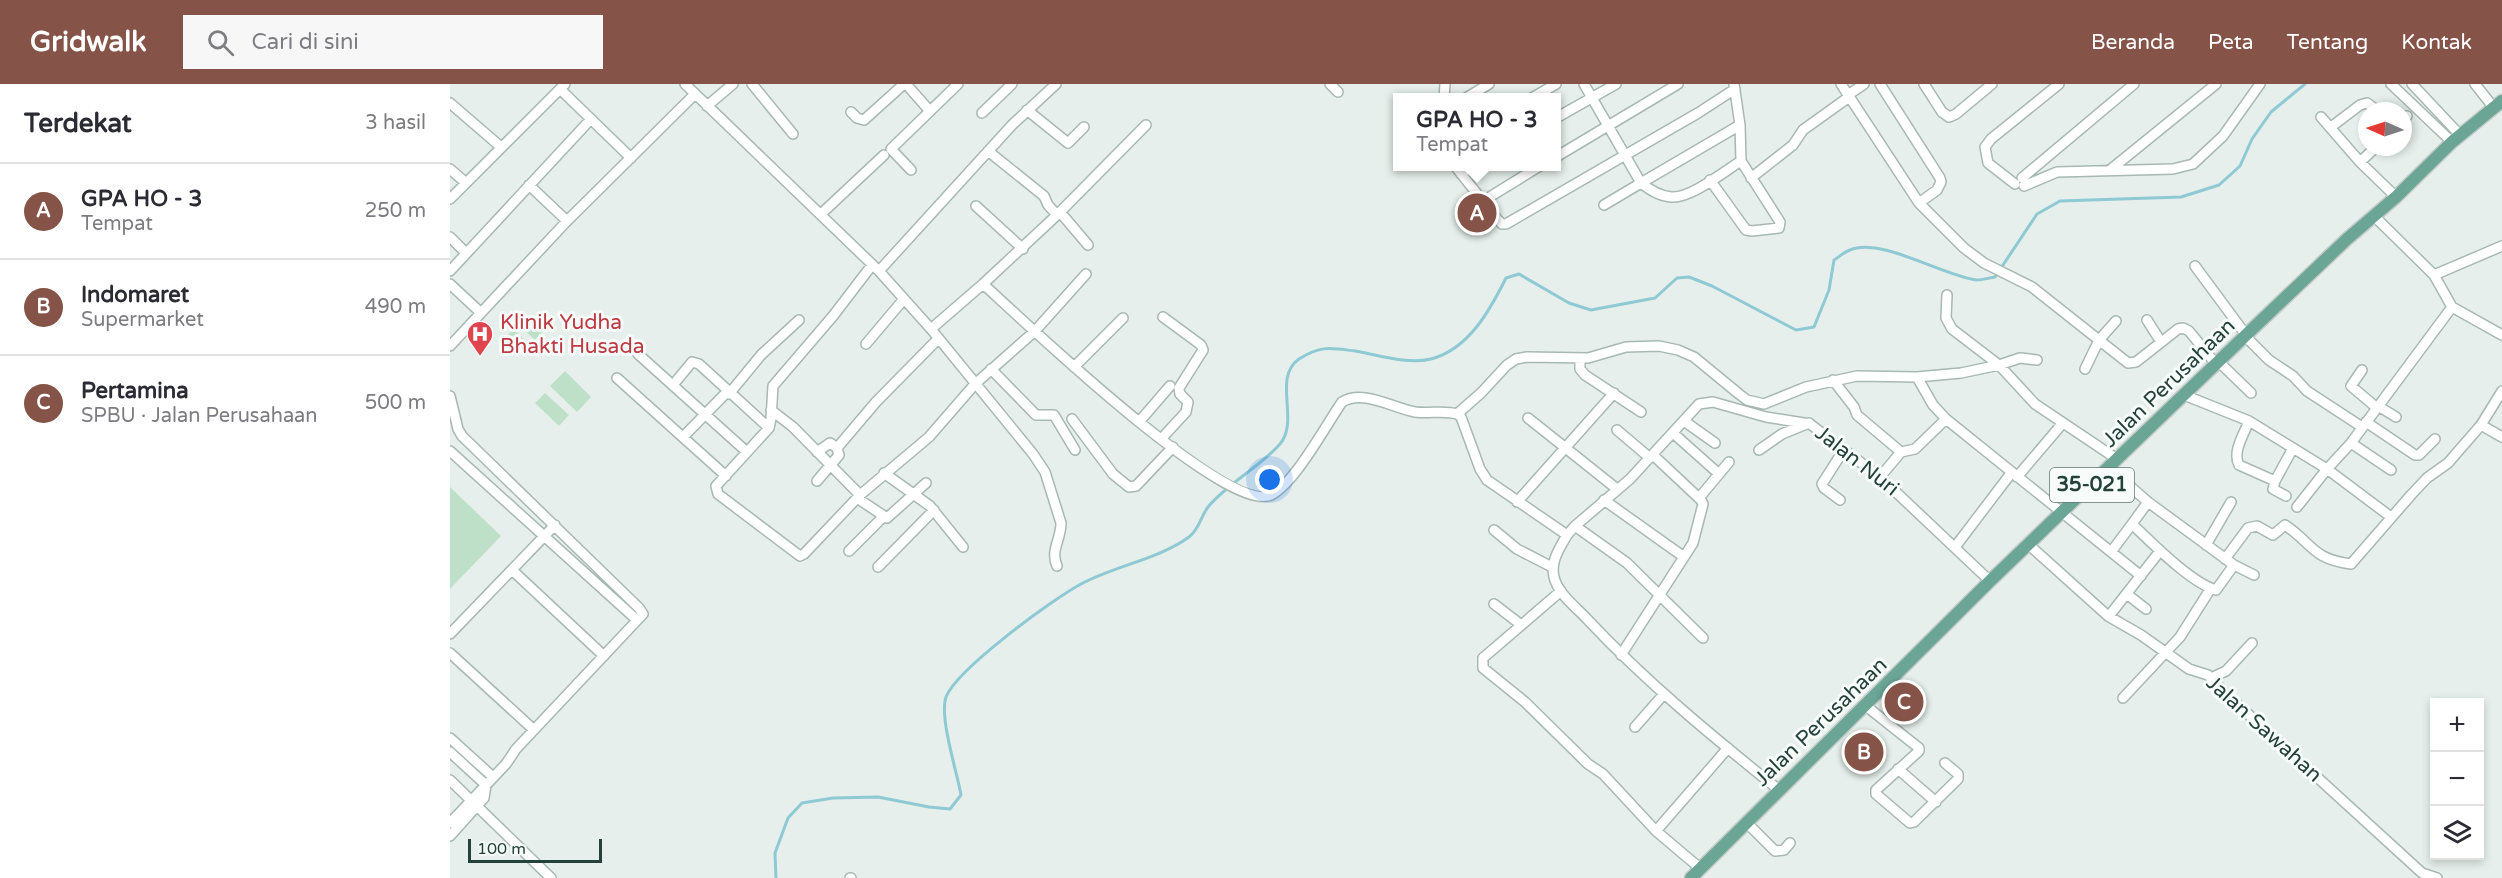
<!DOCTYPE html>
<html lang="id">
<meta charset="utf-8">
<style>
:root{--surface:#fff;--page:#f7f7f7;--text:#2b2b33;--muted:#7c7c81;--line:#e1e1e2;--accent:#855347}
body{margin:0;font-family:"Varela Round",sans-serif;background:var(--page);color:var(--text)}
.controls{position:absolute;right:18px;bottom:18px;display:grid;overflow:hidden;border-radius:0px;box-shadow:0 3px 9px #0003}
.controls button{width:54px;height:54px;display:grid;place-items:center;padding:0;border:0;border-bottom:2px solid var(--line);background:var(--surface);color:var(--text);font:30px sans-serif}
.compass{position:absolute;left:1908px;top:18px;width:54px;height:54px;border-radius:50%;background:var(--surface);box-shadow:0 3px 9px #0003;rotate:273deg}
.scale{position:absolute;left:18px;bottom:15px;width:134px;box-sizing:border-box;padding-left:6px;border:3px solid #24423a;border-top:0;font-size:16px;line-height:21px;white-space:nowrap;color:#24423a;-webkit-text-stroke:4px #f7fbf9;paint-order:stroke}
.you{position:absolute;left:820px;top:396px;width:21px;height:21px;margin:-15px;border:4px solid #fff;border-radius:50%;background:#1a73e8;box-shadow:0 0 0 9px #1a73e833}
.badge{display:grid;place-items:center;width:39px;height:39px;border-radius:50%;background:var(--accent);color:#fff;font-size:20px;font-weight:700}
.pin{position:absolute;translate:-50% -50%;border:3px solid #fff;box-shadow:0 2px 6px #0006}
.popup{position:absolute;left:943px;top:9px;width:168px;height:78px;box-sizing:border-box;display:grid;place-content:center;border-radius:0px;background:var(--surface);filter:drop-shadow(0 2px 4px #0005);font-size:20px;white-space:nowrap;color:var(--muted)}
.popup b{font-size:22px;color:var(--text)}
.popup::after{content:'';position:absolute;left:50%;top:100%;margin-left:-12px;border:12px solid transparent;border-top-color:var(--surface)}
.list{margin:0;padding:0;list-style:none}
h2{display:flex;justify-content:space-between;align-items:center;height:78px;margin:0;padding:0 24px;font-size:26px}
h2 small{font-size:20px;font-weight:400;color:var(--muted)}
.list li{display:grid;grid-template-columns:39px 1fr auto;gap:18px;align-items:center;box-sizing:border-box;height:96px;padding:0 24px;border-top:2px solid var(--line)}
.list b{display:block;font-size:22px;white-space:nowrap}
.list p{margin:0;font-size:20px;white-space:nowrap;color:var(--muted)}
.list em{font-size:20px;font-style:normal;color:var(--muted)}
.icon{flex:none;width:33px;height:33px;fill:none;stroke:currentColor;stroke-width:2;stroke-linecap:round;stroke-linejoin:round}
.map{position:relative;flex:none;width:2052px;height:794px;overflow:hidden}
header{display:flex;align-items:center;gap:36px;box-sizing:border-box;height:84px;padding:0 30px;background:var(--accent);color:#fff}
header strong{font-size:28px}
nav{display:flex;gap:33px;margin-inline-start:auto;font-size:21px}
.search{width:420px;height:54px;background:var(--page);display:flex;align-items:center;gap:15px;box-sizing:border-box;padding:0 21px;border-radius:0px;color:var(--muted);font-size:22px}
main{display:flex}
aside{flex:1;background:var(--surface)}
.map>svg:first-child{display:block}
</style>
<header>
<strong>Gridwalk</strong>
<div class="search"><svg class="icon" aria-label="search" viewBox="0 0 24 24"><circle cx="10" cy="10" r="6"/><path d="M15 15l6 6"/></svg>Cari di sini</div>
<nav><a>Beranda</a><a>Peta</a><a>Tentang</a><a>Kontak</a></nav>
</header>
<main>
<aside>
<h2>Terdekat<small>3 hasil</small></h2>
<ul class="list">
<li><span class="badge">A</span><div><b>GPA HO - 3</b><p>Tempat</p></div><em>250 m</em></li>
<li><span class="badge">B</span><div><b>Indomaret</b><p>Supermarket</p></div><em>490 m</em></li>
<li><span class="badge">C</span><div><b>Pertamina</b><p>SPBU · Jalan Perusahaan</p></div><em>500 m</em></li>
</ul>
</aside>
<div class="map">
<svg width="2052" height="794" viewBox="0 0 2052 794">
<rect width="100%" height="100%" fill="#e6efeb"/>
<path fill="#bfe0c8" d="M75 230 93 247 85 256 67 239Z
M63 245 81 262 73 270 55 254Z
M115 287 141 313 127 328 100 302Z
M95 309 119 331 109 342 85 319Z
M0 403 51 452 0 505Z"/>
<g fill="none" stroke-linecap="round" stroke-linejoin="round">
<path stroke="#8ec9d4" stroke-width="3" d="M326 794 325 769 338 734 352 719 383 714 428 713 479 723 500 725 511 711C507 688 489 633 496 613 507 585 603 515 631 500 664 482 709 475 739 453 749 446 751 432 758 423 779 398 809 384 830 360 850 336 822 294 849 275 871 261 880 264 905 267 928 271 958 281 981 275 1019 265 1040 226 1056 194L1069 190 1119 219 1141 226 1205 214 1227 194 1239 193 1262 202 1346 246 1364 243 1379 206 1384 176C1389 173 1394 168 1400 166 1431 153 1491 191 1526 196 1532 196 1539 194 1545 193L1587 130 1610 117 1731 113 1769 101 1790 82 1802 55 1821 28 1855 0"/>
<g stroke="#a8b8b2" stroke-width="12">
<path id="minor" d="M235 0 429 187 481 245 583 370 595 388 611 439C611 456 600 466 607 482
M302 0 343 50
M456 0 479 26
M880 0 888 8
M1134 0 1191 99 1154 121
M1284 0 1290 41 1291 77C1275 87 1240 115 1221 113 1209 112 1200 106 1191 99L1290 41
M1391 0 1469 119 1487 106 1491 98 1490 94 1430 0
M1474 0 1492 28 1499 33 1506 30 1542 0
M1941 0 2002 58
M1962 0 2010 51
M2025 0 2044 24
M110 5 181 74
M1398 11 1414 0
M994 14 995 0
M1016 14 1039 0
M1082 14 1106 0
M0 19 51 63
M257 22 283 0
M577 26 618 59 634 43
M401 28 407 34 414 36 454 0
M532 29 562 0
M1871 33 1910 78 1946 113
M1106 34 1166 0
M1953 37 1957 32
M1881 43 1910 21 1917 19 1928 27
M538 67 594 112 598 121 607 131
M1106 73 1228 0
M1910 78 1926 63
M1005 82 1047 135 1052 140H1056L1248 29 1285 5
M0 85 16 99
M461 86 441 65 508 0
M1660 86 1766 0
M1011 90 1024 82
M1301 94 1343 61 1353 46 1399 13
M1572 94 1684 0
M1260 96 1296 146 1302 147 1329 144 1330 138 1291 77
M1565 100 1538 79 1535 63 1541 55 1609 0
M79 101 117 137
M1574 102 1607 88 1723 85 1743 80 1773 52 1810 0
M0 115 115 0
M1033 117 1090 82
M1469 119 1514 164 1534 179 1582 203 1678 279 1686 278 1728 245 1733 244 1739 247 1766 280
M526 122 573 165
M610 128 638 161
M371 130 434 71
M0 153 16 169
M422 181 383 232 323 302 321 335 319 344 266 402 268 410 350 472 354 470 410 411 479 353 525 300 585 247 636 190
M1745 182 1796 251
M0 187 141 35
M429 187 562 41 606 0
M1984 191 2052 162
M0 200 30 228
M533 200 607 131 696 41
M1497 211 1496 234 1502 245 1549 281 1585 320 1667 375
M2002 223 2052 251
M1697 236 1711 258
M481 245 533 200C572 235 777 432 821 411 845 399 876 341 892 318 913 305 943 324 965 328 979 330 994 326 1007 330L1011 333 1030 385 1037 396 1117 451C1110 464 1100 477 1104 493 1108 510 1126 523 1137 535 1196 598 1262 652 1329 706
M1795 252 1819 276 1843 292 1857 307 1912 343
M416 260 454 215
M0 262 117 137 245 10
M188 270 297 368
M1130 274V285L1135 291 1191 328
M1769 278 1801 309
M624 283 673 234
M541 285 586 331H604L625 366
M1635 285 1649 256 1666 237
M1912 286 1901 302 1927 324
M1467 293 1483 321 1496 335 1691 492
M167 294 276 392
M1383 296 1404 323 1407 331 1451 368
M223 301 242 278 249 280 319 344
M279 310 311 271 349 236
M1734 311 1799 337 1877 385 1901 359 2002 223 1984 191 1924 132
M0 312 8 345 12 352 189 524 193 530 66 665 56 680 0 739
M1928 322 1946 333
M321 326 343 343 410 411
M1007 330 1031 309 1057 281 1066 275 1077 273 1138 274 1176 263 1209 262 1228 266 1244 273 1289 310 1297 316 1314 320 1356 303 1407 292 1467 293 1511 289 1549 281 1570 274 1587 276
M1078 334 1167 405
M622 335 663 390 679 403 686 402 723 363
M1234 337 1265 359
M1799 337C1794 350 1782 368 1789 381L1825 397 1823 405 1836 412
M689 338 720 302
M1916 338 1965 371H1969L1985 355
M2031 341 2052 353
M1167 346 1200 374
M1223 349 1269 390
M233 353 277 308
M712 354 736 328 738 318 730 310 729 304 753 266 751 261 713 233
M1901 359 1941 386
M387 364 426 318 488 255
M1309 366 1332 350 1359 339
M0 367 187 536
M1659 384 1698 418 1784 481 1766 506C1741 499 1701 458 1682 440L1698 418
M434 389 480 422 513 463
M1430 393 1451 368 1465 365 1496 335
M1567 393 1612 340
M367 397 389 371 387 364 380 359 367 368
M1825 397 1843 364
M407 414 437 434 476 399
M1249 414 1279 378
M1154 416 1234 473
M1390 416 1374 404 1372 400 1393 367
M1067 418 1164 309
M1847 423 1877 385 1941 433
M1125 442 1177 479 1253 554
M1044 446 1067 465 1102 483
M1117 451 1125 442 1180 395 1249 320 1263 318 1316 333 1360 340 1430 393 1540 497
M1578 460 1658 532 1691 551 1739 585 1758 591 1775 609 1972 789 1987 794
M1756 461 1781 418
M1505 463 1562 388
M399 467 433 433
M1661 468 1682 440
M1775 475 1798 444 1807 442 1823 451 1835 441C1863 460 1862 475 1901 480L1961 411 1977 394 1998 379 2031 341 2052 307
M1784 481 1804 491
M428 483 484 426
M62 486 154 572
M1111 507 1033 574V584L1075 618 1138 680 1153 690 1206 747 1251 785
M1678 511 1696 525
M1044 520 1070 540
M1659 532 1710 467
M0 550 105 441
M0 569 84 646
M1171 571 1243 459 1253 420 1251 416 1203 371
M1761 594 1776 587 1802 559
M1673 614 1730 553 1761 504
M1416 622 1469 664V667L1426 706V710L1460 739 1464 738 1508 695V690L1495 679
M1185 643 1214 610
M0 654 43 693
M0 668 36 701
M1448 685 1486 718
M0 696 101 794
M1297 739 1325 767 1334 766 1340 759
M1206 747 1278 664
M0 752 34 714 36 701
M400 794H401"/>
</g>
<g stroke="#c2cac8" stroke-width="15">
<path id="major" d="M1241 794 1540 497 1796 251 1897 155 1946 113 2002 58 2052 17"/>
</g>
<use href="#minor" stroke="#fff" stroke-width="9"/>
<use href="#major" stroke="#6aa596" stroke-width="12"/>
</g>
<defs>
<g id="hospital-pin" transform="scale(1.35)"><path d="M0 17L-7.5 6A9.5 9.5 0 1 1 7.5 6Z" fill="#e0444e" stroke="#f7fbf9"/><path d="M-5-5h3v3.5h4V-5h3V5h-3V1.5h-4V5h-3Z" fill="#fff"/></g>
</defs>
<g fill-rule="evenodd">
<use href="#hospital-pin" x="30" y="250"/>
</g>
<g text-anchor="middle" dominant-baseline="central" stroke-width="6" stroke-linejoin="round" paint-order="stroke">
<rect fill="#f7fbf9" stroke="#637a73" stroke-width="1.5" x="1600" y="384" width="84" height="34" rx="4.5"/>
<g font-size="20" font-weight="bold" fill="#24423a">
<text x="1642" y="401">35-021</text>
</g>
<g font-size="21" fill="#be3a42" stroke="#f7fbf9" text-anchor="start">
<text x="50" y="238">Klinik Yudha<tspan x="50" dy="24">Bhakti Husada</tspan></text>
</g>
<g font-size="21" fill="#24423a" stroke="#f7fbf9">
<text transform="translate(1719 299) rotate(-44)">Jalan Perusahaan</text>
<text transform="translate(1407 377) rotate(38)">Jalan Nuri</text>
<text transform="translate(1371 638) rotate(-44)">Jalan Perusahaan</text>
<text transform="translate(1814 645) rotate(42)">Jalan Sawahan</text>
</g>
</g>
</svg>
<div class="controls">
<button>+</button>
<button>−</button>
<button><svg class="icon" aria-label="layers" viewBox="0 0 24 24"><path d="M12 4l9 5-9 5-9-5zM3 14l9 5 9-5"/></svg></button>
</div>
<svg class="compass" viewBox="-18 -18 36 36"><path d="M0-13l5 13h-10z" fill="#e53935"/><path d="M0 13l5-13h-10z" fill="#7c7c81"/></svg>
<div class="scale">100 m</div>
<div class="you"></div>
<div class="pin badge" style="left:1027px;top:129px">A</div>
<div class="popup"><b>GPA HO - 3</b>Tempat</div>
<div class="pin badge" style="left:1414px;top:668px">B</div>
<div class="pin badge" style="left:1454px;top:618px">C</div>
</div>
</main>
